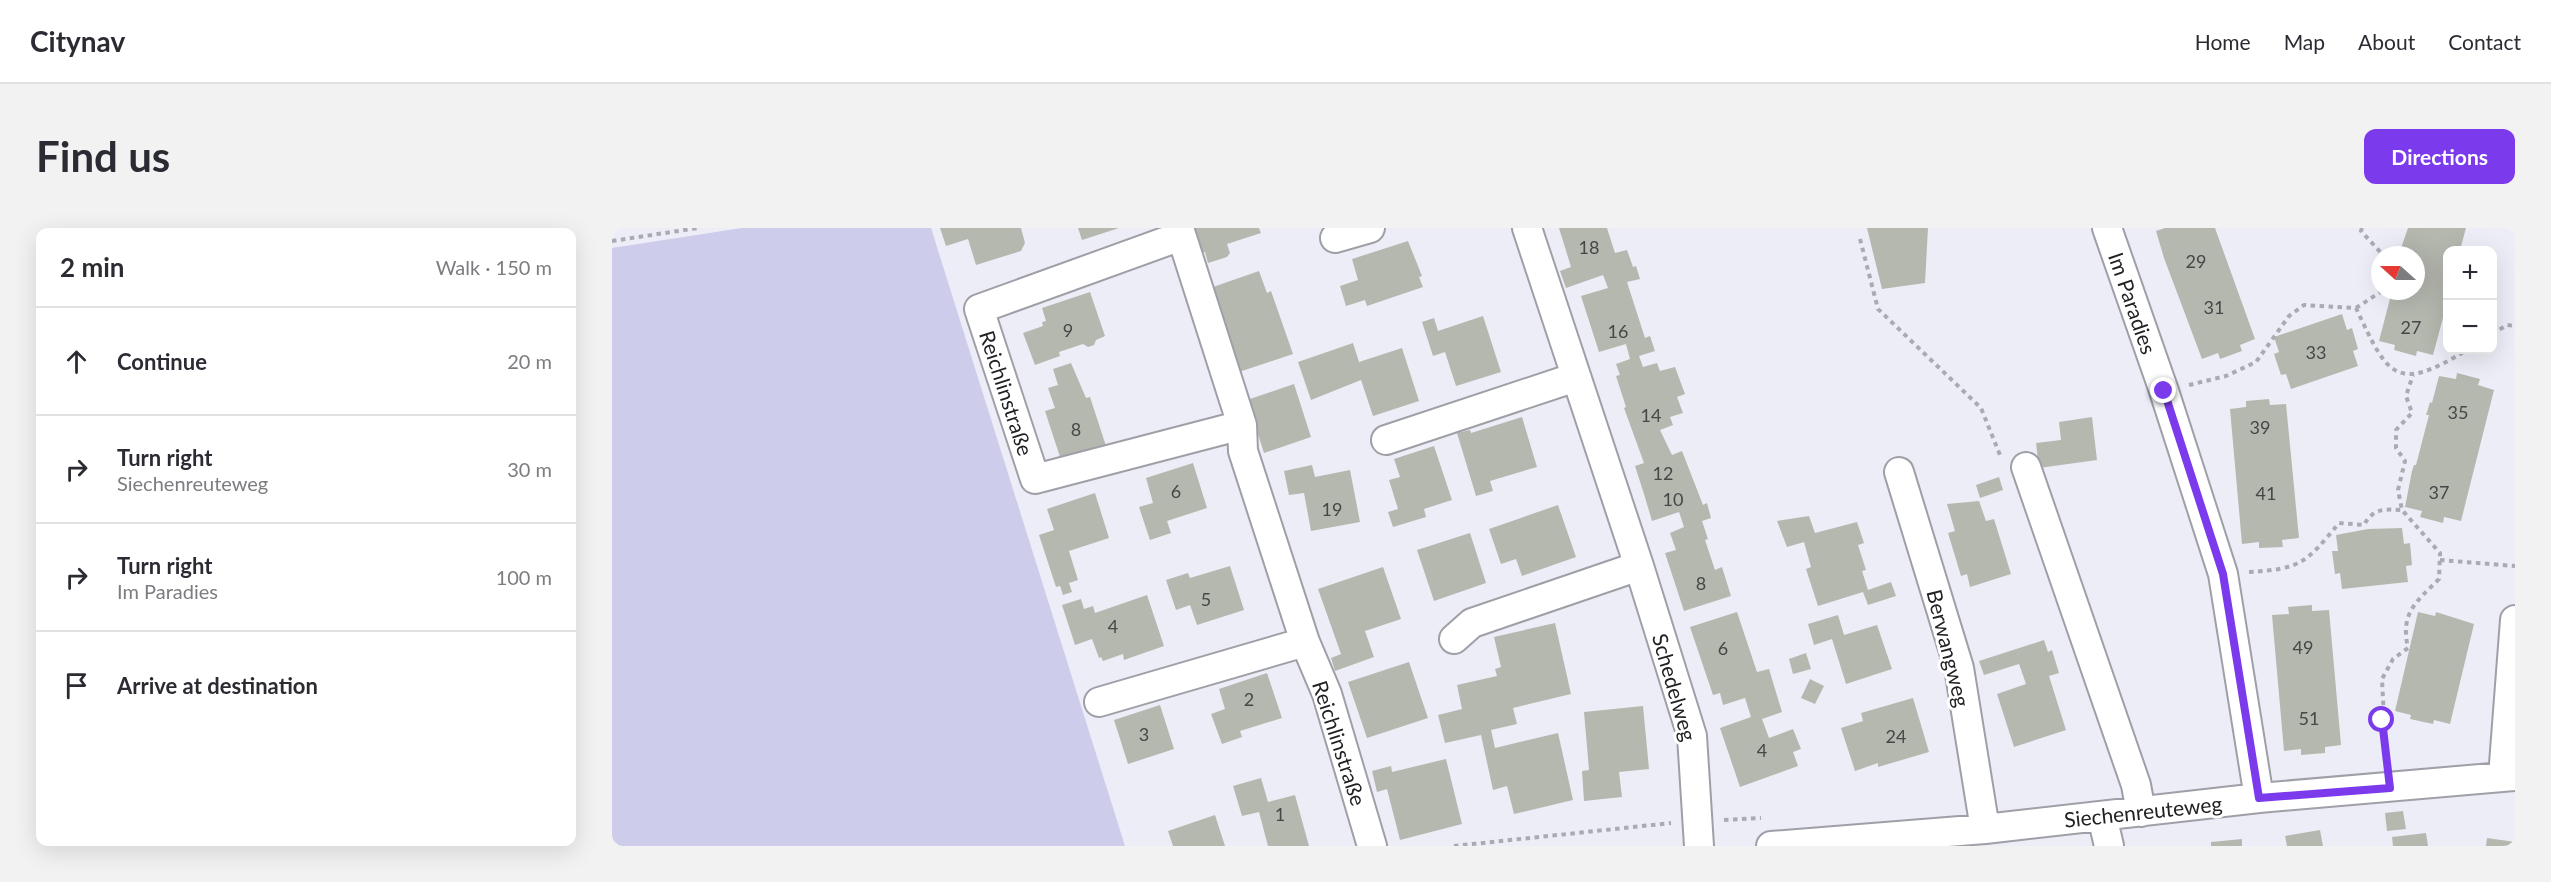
<!DOCTYPE html>
<meta charset="utf-8">
<style>
:root{--surface:#fff;--page:#f2f2f3;--text:#2b2b33;--muted:#7c7c81;--line:#e1e1e2;--accent:#7c3aed}
body{margin:0;font-family:Lato,sans-serif;background:var(--page);color:var(--text)}
.controls{position:absolute;right:18px;top:18px;display:grid;overflow:hidden;border-radius:12px;box-shadow:0 6px 24px #0002}
.controls button{width:54px;height:54px;display:grid;place-items:center;padding:0;border:0;border-bottom:2px solid var(--line);background:var(--surface);color:var(--text);font:30px sans-serif}
.compass{position:absolute;left:1759px;top:18px;width:54px;height:54px;border-radius:50%;background:var(--surface);box-shadow:0 6px 24px #0002;rotate:291deg}
.stop{position:absolute;width:18px;height:18px;margin:-14px;border:4px solid #7c3aed;border-radius:50%;background:#fff}
.stop.end{background:#7c3aed;border-color:#fff;box-shadow:0 2px 6px #0008}
.list{margin:0;padding:0;list-style:none}
h2{display:flex;justify-content:space-between;align-items:center;height:78px;margin:0;padding:0 24px;font-size:26px}
h2 small{font-size:20px;font-weight:400;color:var(--muted)}
.list li{display:grid;grid-template-columns:39px 1fr auto;gap:18px;align-items:center;box-sizing:border-box;height:108px;padding:0 24px;border-top:2px solid var(--line)}
.list b{display:block;font-size:22px;white-space:nowrap}
.list p{margin:0;font-size:20px;white-space:nowrap;color:var(--muted)}
.list em{font-size:20px;font-style:normal;color:var(--muted)}
.icon{flex:none;width:33px;height:33px;fill:none;stroke:currentColor;stroke-width:2;stroke-linecap:round;stroke-linejoin:round}
.map{position:relative;flex:none;width:1903px;height:618px;overflow:hidden;border-radius:12px}
header{display:flex;align-items:center;gap:36px;box-sizing:border-box;height:84px;padding:0 30px;background:var(--surface);border-bottom:2px solid var(--line)}
header strong{font-size:28px}
nav{display:flex;gap:33px;margin-inline-start:auto;font-size:21px}
.intro{display:flex;align-items:center;justify-content:space-between;box-sizing:border-box;height:144px;padding:0 36px}
h1{margin:0;font-size:42px}
.button{padding:15px 27px;border-radius:12px;background:var(--accent);color:#fff;font-size:21px;font-weight:700}
main{display:flex;gap:36px;padding:0 36px}
aside{flex:1;background:var(--surface);border-radius:12px;box-shadow:0 6px 24px #0002}
.map>svg:first-child{display:block}
</style>
<header>
<strong>Citynav</strong>
<nav><a>Home</a><a>Map</a><a>About</a><a>Contact</a></nav>
</header>
<div class="intro"><h1>Find us</h1><a class="button">Directions</a></div>
<main>
<aside>
<h2>2 min<small>Walk · 150 m</small></h2>
<ul class="list">
<li><svg class="icon" aria-label="ahead" viewBox="0 0 24 24"><path d="M12 20V5M6 11l6-6 6 6"/></svg><div><b>Continue</b></div><em>20 m</em></li>
<li><svg class="icon" aria-label="right" viewBox="0 0 24 24"><path d="M7 20v-9h11M14 6l5 5-5 5"/></svg><div><b>Turn right</b><p>Siechenreuteweg</p></div><em>30 m</em></li>
<li><svg class="icon" aria-label="right" viewBox="0 0 24 24"><path d="M7 20v-9h11M14 6l5 5-5 5"/></svg><div><b>Turn right</b><p>Im Paradies</p></div><em>100 m</em></li>
<li><svg class="icon" aria-label="arrive" viewBox="0 0 24 24"><path d="M6 21V4h12l-3 4 3 4H6"/></svg><div><b>Arrive at destination</b></div></li>
</ul>
</aside>
<div class="map">
<svg width="1903" height="618" viewBox="0 0 1903 618">
<rect width="100%" height="100%" fill="#ededf7"/>
<path fill="#cdcceb" d="M130 0H319L513 618H0V20Z"/>
<path fill="#b5b8af" d="M328 0H409L413 15 409 23 364 37 356 11 334 18Z
M466 0H507L470 12Z
M575 0H647L649 5 615 16 618 25 615 29 596 35 593 24 583 26Z
M947 0H995L1003 25 1015 22 1021 39 1024 38 1028 51 1015 54 1033 110 1038 108 1043 123 1027 128 1031 139 1045 135 1048 143 1063 139 1073 166 1065 169 1071 185 1058 189 1061 197 1048 202 1060 227 1070 223 1091 277 1095 275 1099 290 1090 293 1096 311 1093 312 1103 342 1110 339 1119 368 1072 383 1053 325 1064 322 1058 305 1072 299 1067 284 1040 293 1032 266 1023 238 1032 235 1012 180 1014 179 1004 148 1008 147 1004 136 1018 131 1014 116 987 124 969 68 996 60 991 47 954 60 948 43 959 39Z
M1255 0H1316L1313 55 1270 61Z
M1553 0H1603L1643 111 1628 117 1630 123 1608 131 1606 125 1590 131 1552 30 1544 3Z
M1796 0H1854L1848 22H1836V71L1821 127 1805 123 1804 128 1782 122 1783 117 1767 113 1780 63H1804V27L1787 26Z
M796 13 810 48 807 49 811 59 755 78 753 72 734 78 728 58 746 52 740 31Z
M647 43 655 65 659 63 681 126 624 145 603 82 609 81 601 59Z
M478 64 493 108 484 112 482 117 476 119 471 116 447 124 448 128 423 137 411 105 431 98 430 94 434 93 430 80Z
M1730 86 1735 102 1740 100 1746 121 1741 123 1746 138 1679 161 1674 146 1669 147 1662 126 1667 124 1662 109Z
M871 88 889 144 844 158 833 124 821 128 810 94 822 90 826 103Z
M741 115 747 134 790 120 807 173 761 188 749 152 699 172 686 134Z
M459 135 474 170 478 169 494 218 449 232 433 183 443 180 436 160 446 157 441 141Z
M1845 145 1868 151 1866 157 1882 162 1849 293 1832 289 1831 295 1808 289 1810 283 1793 279 1800 243 1802 237H1804L1817 187H1814L1816 181 1818 174 1820 175 1827 148 1844 151Z
M682 156 699 209 652 225 635 172Z
M1657 171 1658 177 1674 176 1687 310 1670 312 1671 319 1647 320V314L1630 316 1618 181 1634 179V173Z
M910 189 925 239 878 253 881 263 864 268 845 205 858 202 859 205Z
M1480 189 1485 232 1427 240 1424 215 1449 212 1447 194Z
M822 218 840 272 812 281 814 289 781 299 776 284 786 281 777 252 788 249 782 231Z
M581 235 595 280 555 293 559 305 538 312 527 279 541 275 534 250Z
M700 237 703 249 738 242 748 294 699 303 692 265 677 267 672 243Z
M1387 249 1391 262 1368 270 1364 257Z
M483 265 497 310 457 323 466 352 457 355 460 364 451 367 448 358 444 359 427 307 442 302 435 281Z
M1367 273 1374 293 1382 291 1399 346 1358 359 1355 346 1349 348 1336 305 1343 303 1335 276Z
M946 277 964 329 910 348 904 331 889 336 877 301Z
M1197 288 1203 305 1245 294 1252 315 1246 317 1254 342 1250 343 1256 362 1279 354 1284 368 1256 377 1251 364 1206 378 1194 341 1199 339 1192 314 1175 319 1165 293Z
M1790 300 1792 316 1798 315 1800 337 1794 338 1796 354 1730 361 1728 345 1723 346 1720 323H1726L1724 307 1756 301Z
M858 305 874 355 822 373 805 322Z
M618 338 632 382 585 397 578 377 564 382 554 352 576 345 578 350Z
M771 339 789 391 753 403 762 429 723 443 719 430 729 426 706 361Z
M535 367 552 418 512 432 511 426 491 433 489 429 487 430 480 411 463 417 450 377 469 371 472 381 481 378 483 385Z
M1700 377V383L1717 382 1729 517 1713 519V525L1689 527V521L1672 523 1660 387 1677 386 1676 379Z
M1125 384 1145 444 1157 441 1170 484 1150 491 1157 510 1181 501 1189 521 1181 524 1186 538 1128 559 1108 500 1139 489 1133 470 1111 477 1108 465 1101 467 1078 399Z
M1806 384 1823 388 1824 384 1862 396 1838 496 1822 492 1821 496 1798 491 1799 487 1783 483Z
M1226 387 1232 407 1265 397 1280 441 1234 456 1220 411 1202 417 1196 396Z
M943 395 959 466 901 480 905 496 879 502 883 520 946 505 961 572 902 586 895 558 881 562 869 507 833 515 826 487 850 481 845 457 885 448 883 441 889 439 882 409Z
M1432 412 1436 424 1440 422 1447 445 1437 448 1454 502 1402 519 1385 466 1414 456 1407 436 1372 447 1367 433Z
M1194 425 1199 441 1181 446 1177 431Z
M797 434 816 490 755 510 736 454Z
M655 445 670 490 628 503 630 509 610 516 599 486 613 481 607 461Z
M1198 451 1212 458 1203 476 1189 470Z
M1301 470 1317 524 1266 539V535L1243 543 1229 500 1251 493 1249 485Z
M548 477 562 521 516 536 502 492Z
M1031 478 1037 541 1007 544 1010 569 972 573 970 543 977 542 972 484Z
M834 531 850 596 788 612 775 561 765 564 760 543 779 538 780 544Z
M649 550 656 574 683 567 697 618H656L647 584 630 588 621 558Z
M1791 583 1794 601 1775 603 1773 585Z
M603 587 613 618H561L556 603Z
M1708 602 1711 618H1675L1673 608Z
M1814 605 1816 618H1781L1780 609Z
M1875 610 1903 614V618H1874Z
M1630 611V618H1599V614Z"/>
<g fill="none" stroke-linecap="round" stroke-linejoin="round">
<g stroke="#9f9fa7" stroke-width="32">
<path id="minor" d="M567 0 630 197 631 223 693 414 715 466 760 618
M915 0 1027 338 1080 508 1087 618
M1495 0 1552 163 1611 346 1647 570
M569 8 367 81 423 251 630 197
M723 10 758 0
M774 212 964 149
M1414 239 1524 557 1529 584
M1287 244 1347 440 1373 601
M842 411 860 395 1027 338
M487 474 693 414
M1891 549 1903 392
M1490 588 1497 618
M1159 618 1373 601 1647 570 1903 548"/>
</g>
<path stroke="#aaaab2" stroke-width="4" stroke-dasharray="4.5 4.5" stroke-linecap="butt" d="M1750 0 1749 3 1771 27
M1248 11 1266 81 1369 180 1388 227
M0 13 86 0
M1744 80 1770 63
M1880 106 1895 97 1903 98
M1577 157 1614 148 1644 134 1677 88 1692 77 1744 80C1776 148 1783 166 1855 122
M1828 332 1903 338
M1637 344C1689 341 1694 335 1727 295L1752 297C1761 280 1772 281 1790 282
M1774 531 1770 451 1781 431 1796 420C1788 385 1804 374 1827 351L1828 325 1790 282 1786 262 1793 233 1784 220V202L1800 185 1794 168 1801 147
M1112 592 1149 590
M842 618 1059 595"/>
<use href="#minor" stroke="#fff" stroke-width="28"/>
</g>
<g fill="none" stroke-linecap="round" stroke-linejoin="round">
<path stroke="#7c3aed" stroke-width="8" d="M1552 163 1611 346 1647 570 1778 560 1770 492"/>
</g>
<g text-anchor="middle" dominant-baseline="central" stroke-width="6" stroke-linejoin="round" paint-order="stroke">
<g font-size="18" fill="#464747">
<text x="977" y="19">18</text>
<text x="1584" y="33">29</text>
<text x="1602" y="79">31</text>
<text x="1799" y="99">27</text>
<text x="456" y="102">9</text>
<text x="1006" y="103">16</text>
<text x="1704" y="124">33</text>
<text x="1846" y="184">35</text>
<text x="1039" y="187">14</text>
<text x="1648" y="199">39</text>
<text x="464" y="201">8</text>
<text x="1051" y="245">12</text>
<text x="564" y="263">6</text>
<text x="1827" y="264">37</text>
<text x="1654" y="265">41</text>
<text x="1061" y="271">10</text>
<text x="720" y="281">19</text>
<text x="1089" y="355">8</text>
<text x="594" y="371">5</text>
<text x="501" y="398">4</text>
<text x="1691" y="419">49</text>
<text x="1111" y="420">6</text>
<text x="637" y="471">2</text>
<text x="1697" y="490">51</text>
<text x="532" y="506">3</text>
<text x="1284" y="508">24</text>
<text x="1150" y="522">4</text>
<text x="668" y="586">1</text>
</g>
<g font-size="21" fill="#212124" stroke="#fff">
<text transform="translate(1521 75) rotate(71)">Im Paradies</text>
<text transform="translate(395 165) rotate(72)">Reichlinstraße</text>
<text transform="translate(1337 420) rotate(76)">Berwangweg</text>
<text transform="translate(1063 459) rotate(74)">Schedelweg</text>
<text transform="translate(728 515) rotate(72)">Reichlinstraße</text>
<text transform="translate(1531 583) rotate(-6)">Siechenreuteweg</text>
</g>
</g>
</svg>
<div class="controls">
<button>+</button>
<button>−</button>
</div>
<svg class="compass" viewBox="-18 -18 36 36"><path d="M0-13l5 13h-10z" fill="#e53935"/><path d="M0 13l5-13h-10z" fill="#7c7c81"/></svg>
<div class="stop" style="left:1770px;top:492px"></div>
<div class="stop end" style="left:1552px;top:163px"></div>
</div>
</main>
